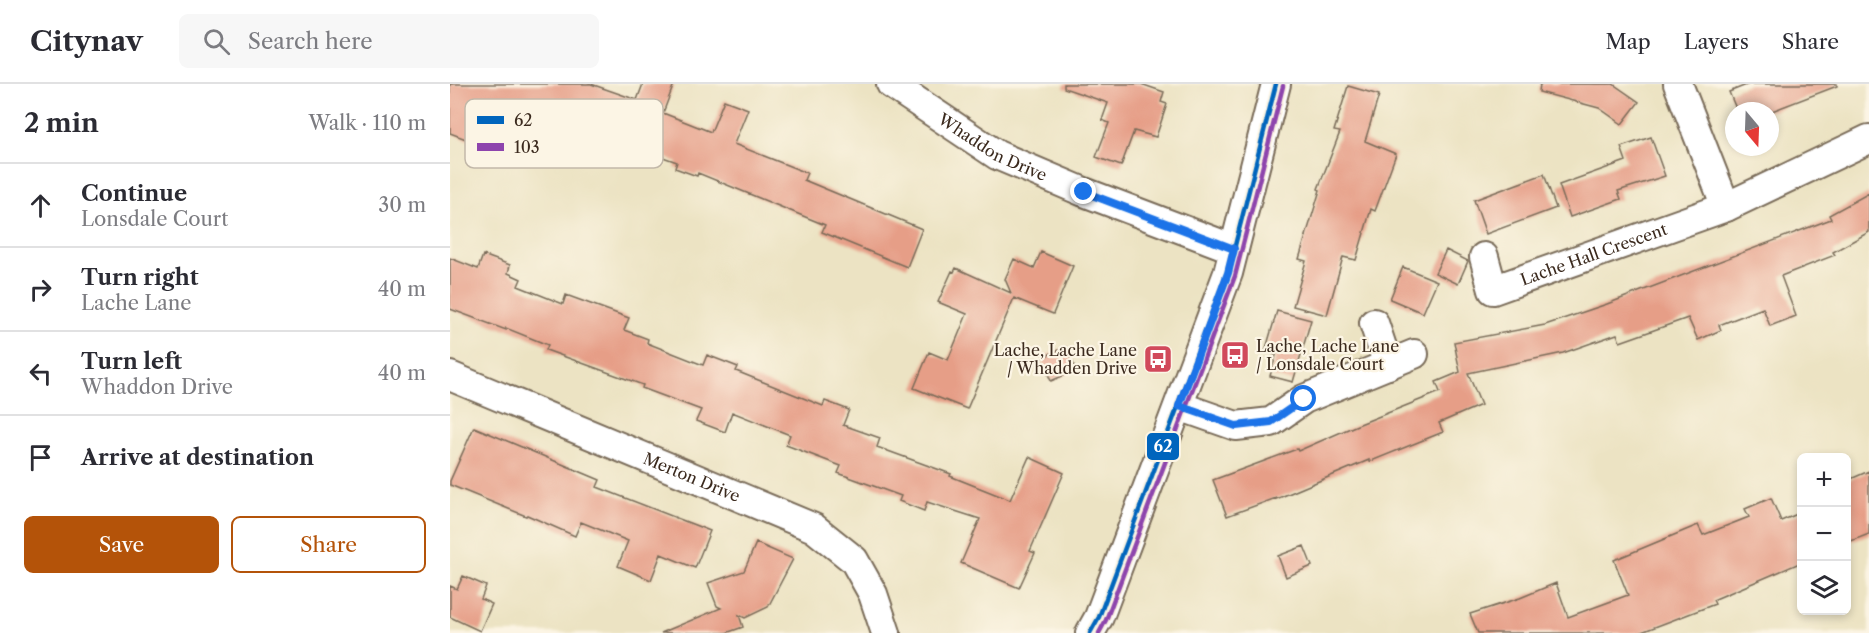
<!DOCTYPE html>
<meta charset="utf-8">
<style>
:root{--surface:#fff;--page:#f7f7f7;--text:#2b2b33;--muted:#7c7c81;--line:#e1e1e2;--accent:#b45309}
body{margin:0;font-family:"Libre Caslon Text",serif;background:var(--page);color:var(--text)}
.controls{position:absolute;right:18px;bottom:18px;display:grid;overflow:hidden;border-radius:9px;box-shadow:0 3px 9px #0003}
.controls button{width:54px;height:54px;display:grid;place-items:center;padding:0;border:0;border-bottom:2px solid var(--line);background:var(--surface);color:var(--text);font:30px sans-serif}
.compass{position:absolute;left:1275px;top:18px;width:54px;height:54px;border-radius:50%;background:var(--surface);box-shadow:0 3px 9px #0003;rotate:161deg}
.stop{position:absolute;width:18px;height:18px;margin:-14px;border:4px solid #1a73e8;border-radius:50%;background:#fff}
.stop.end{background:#1a73e8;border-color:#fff;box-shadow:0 2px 6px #0008}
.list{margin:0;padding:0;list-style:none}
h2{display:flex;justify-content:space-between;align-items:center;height:78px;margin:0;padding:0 24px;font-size:26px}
h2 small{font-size:20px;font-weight:400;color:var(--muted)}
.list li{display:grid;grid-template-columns:39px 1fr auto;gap:18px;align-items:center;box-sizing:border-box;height:84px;padding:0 24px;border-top:2px solid var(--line)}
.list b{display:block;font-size:22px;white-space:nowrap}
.list p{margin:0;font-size:20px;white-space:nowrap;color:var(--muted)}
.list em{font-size:20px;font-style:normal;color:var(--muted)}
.actions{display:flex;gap:12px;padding:18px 24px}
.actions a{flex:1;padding:14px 0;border:2px solid var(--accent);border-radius:9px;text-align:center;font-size:21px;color:var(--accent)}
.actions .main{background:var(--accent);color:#fff}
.icon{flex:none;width:33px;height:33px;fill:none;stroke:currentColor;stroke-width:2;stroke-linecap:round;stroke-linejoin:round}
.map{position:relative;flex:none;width:1419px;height:549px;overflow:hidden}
header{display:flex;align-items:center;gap:36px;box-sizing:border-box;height:84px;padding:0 30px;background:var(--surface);border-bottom:2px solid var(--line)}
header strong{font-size:28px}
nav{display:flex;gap:33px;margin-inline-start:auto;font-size:21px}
.search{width:420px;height:54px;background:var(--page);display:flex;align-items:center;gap:15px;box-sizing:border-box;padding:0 21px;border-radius:9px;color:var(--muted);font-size:22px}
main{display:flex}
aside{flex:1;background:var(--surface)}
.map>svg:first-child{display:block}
</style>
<header>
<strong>Citynav</strong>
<div class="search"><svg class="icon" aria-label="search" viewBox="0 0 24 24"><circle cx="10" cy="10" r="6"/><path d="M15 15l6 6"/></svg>Search here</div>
<nav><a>Map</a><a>Layers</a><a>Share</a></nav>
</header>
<main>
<aside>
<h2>2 min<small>Walk · 110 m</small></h2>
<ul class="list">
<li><svg class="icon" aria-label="ahead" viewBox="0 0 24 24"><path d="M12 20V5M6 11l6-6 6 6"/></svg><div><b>Continue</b><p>Lonsdale Court</p></div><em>30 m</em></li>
<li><svg class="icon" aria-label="right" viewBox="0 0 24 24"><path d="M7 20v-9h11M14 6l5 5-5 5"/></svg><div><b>Turn right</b><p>Lache Lane</p></div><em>40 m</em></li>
<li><svg class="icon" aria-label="left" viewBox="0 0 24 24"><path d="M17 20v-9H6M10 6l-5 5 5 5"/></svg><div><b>Turn left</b><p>Whaddon Drive</p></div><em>40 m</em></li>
<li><svg class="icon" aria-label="arrive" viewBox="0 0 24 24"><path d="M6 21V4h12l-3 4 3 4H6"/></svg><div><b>Arrive at destination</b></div></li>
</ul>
<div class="actions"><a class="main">Save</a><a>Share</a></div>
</aside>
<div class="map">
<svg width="1419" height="549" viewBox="0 0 1419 549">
<rect width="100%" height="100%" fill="#fcf5e5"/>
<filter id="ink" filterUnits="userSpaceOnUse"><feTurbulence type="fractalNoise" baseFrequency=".0167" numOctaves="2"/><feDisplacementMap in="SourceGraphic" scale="12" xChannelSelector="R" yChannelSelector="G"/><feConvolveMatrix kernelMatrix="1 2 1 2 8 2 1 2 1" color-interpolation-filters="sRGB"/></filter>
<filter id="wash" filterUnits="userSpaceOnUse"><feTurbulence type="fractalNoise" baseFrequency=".008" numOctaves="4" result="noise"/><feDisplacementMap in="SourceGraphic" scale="24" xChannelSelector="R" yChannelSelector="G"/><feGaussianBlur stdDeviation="1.35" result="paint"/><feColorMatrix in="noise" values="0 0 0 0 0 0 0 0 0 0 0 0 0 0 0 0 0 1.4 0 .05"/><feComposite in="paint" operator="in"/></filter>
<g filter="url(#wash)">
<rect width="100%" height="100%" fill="#ece3c3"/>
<g id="blocks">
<path fill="#e69e87" d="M0 0H141L187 16 193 0H224L213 29 261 48 274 16 298 25 284 60 357 89 354 96 472 145 457 183 372 148 375 141 248 89 247 92 225 84 227 78 120 40 117 49 70 32 65 44 47 37 37 63 0 49Z
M614 0H691L714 8 711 18 717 20 706 53 684 47 671 82 646 73 659 39 652 36 658 19 614 4Z
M1090 0H1163L1189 18 1172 40 1149 24 1089 8Z
M1299 0H1387V2L1322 27H1287L1279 8Z
M898 2 929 11 915 57 946 70 925 127 921 125 906 176 893 173 877 231 843 222 856 177 849 175 870 106 868 105 890 48 884 47Z
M1201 53 1215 92 1168 107 1171 115 1120 133 1109 101 1176 77 1171 63Z
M1094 90 1106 124 1036 150 1024 116Z
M1419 109V148L1383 168 1385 171 1331 192 1346 232 1320 242 1313 224 1269 241 1271 246 1248 256 1238 234 1170 258 1167 250 1113 269 1018 289 1031 321 989 339 993 348 919 378V376L826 415V414L777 432 763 396 847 365 848 367 905 342 990 308 986 298 1010 288 1004 258 1095 241 1157 220 1381 135 1379 131Z
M996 166 1018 177 1008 200 985 189Z
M591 168 623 182 603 230 564 214 517 325 464 304 479 268 498 276 517 230 488 218 502 187 504 188 506 184 561 209 555 195 564 175 584 184Z
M33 171 60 181 58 189 71 195 68 202 113 220 116 211 179 234 174 246 198 255 197 259 253 281 257 271 288 283 286 287 373 322 375 317 399 326 393 341 430 354 427 363 501 390 500 392 560 416 579 373 614 389 580 467 585 469 569 504 511 479 530 435 477 418 474 427 449 417 451 412 388 389 391 382 336 361 340 351 282 328 275 348 246 337 251 326 192 304 193 301 96 266 98 261 56 244V246L0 225V174L28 185Z
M953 183 987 197 973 229 940 215Z
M827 227 861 236 843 298 820 292 826 271 815 268Z
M616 263 626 286 601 297 591 274Z
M24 343 150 396 147 403 260 447 245 484 211 470 201 496 168 482 178 457 131 438 125 452 77 431 76 432 0 401V397Z
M1419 387V450L1396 459V397Z
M1321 414 1331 437 1352 428V478L1263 516 1265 520 1189 549H1028L1020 530 1070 514 1106 499 1118 533 1178 511 1164 476 1248 441 1253 451 1299 433 1295 425Z
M306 459 343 475 318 523 295 534 289 531 293 543 276 549H211L271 524 267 522 258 499 294 487Z
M854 462 862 482 836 493 828 472Z
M13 492 36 502 31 515 42 520 30 547 0 533V502L7 505Z"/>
</g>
</g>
<g filter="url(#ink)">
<use href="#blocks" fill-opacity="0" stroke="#796b58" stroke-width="1.5"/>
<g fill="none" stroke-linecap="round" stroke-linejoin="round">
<g stroke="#796b58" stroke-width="32">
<g id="minor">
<path id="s1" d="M441 0 547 71 634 108 784 165"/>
<path d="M1228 0 1276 123"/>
<path id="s2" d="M1034 173 1043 206 1276 123 1419 55"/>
<path d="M924 239 938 281"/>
<path id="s3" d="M0 292 364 444 404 476 423 510 436 549"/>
<path d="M729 322 786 342 821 338 854 315 964 270"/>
<path d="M640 549 649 533 778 189 826 0"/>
</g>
</g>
<use href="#minor" stroke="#fff" stroke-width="28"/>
<g stroke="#fcf5e5" stroke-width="9">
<path id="bus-1" d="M640 549 649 533 778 189 826 0"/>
</g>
<g stroke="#fcf5e5" stroke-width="9">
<path id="bus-2" d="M649 549 656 536 785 192 833 2"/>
</g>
<use href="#bus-1" stroke="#0065bd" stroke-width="4.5"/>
<use href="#bus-2" stroke="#8e44ad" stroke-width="4.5"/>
</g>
</g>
<g fill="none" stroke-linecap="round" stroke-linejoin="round" filter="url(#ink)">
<path stroke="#1a73e8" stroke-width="8" d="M634 108 784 165 778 189 729 322 786 342 821 338 854 315"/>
</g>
<defs>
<g id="bus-square" transform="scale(1.5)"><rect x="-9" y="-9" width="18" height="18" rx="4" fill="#d1495b" stroke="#fcf5e5"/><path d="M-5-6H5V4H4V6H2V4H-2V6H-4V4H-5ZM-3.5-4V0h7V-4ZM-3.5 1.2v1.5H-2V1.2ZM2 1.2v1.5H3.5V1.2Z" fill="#fff"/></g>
</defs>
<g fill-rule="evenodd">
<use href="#bus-square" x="785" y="271"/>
<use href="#bus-square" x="708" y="275"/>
</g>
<g text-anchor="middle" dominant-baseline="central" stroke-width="4.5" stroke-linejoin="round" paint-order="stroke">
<g font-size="16" fill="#3b2a1e" stroke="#fcf5e5">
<text stroke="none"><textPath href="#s1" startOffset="120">Whaddon Drive</textPath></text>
<text stroke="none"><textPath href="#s2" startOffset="141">Lache Hall Crescent</textPath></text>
<text stroke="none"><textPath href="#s3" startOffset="262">Merton Drive</textPath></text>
</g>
<g font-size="16" fill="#3b2a1e" stroke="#fcf5e5" text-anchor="start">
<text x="806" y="262">Lache, Lache Lane<tspan x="806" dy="18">/ Lonsdale Court</tspan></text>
<text x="687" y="266" text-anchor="end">Lache, Lache Lane<tspan x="687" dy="18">/ Whadden Drive</tspan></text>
</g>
</g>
<rect x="15" y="15" width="198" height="69" rx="9" fill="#fcf5e5" stroke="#c2b8a9" stroke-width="1.5"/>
<rect x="27" y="32" width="27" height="8" fill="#0065bd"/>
<rect x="27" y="59" width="27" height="8" fill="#8e44ad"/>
<g font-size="16" fill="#3b2a1e">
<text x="64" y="42">62</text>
<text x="64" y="69">103</text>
</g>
<rect stroke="#fcf5e5" stroke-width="2" x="696" y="348" width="34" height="29" rx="6" fill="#0065bd"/>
<g font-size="16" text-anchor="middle" font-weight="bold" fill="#fff">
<text x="713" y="368">62</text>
</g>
</svg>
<div class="controls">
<button>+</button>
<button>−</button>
<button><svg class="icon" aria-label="layers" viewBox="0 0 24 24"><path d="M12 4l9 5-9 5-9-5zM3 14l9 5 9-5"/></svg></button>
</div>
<svg class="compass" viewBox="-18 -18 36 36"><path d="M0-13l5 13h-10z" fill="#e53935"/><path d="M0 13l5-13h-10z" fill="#7c7c81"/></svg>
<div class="stop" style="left:854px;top:315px"></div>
<div class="stop end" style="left:634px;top:108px"></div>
</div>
</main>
